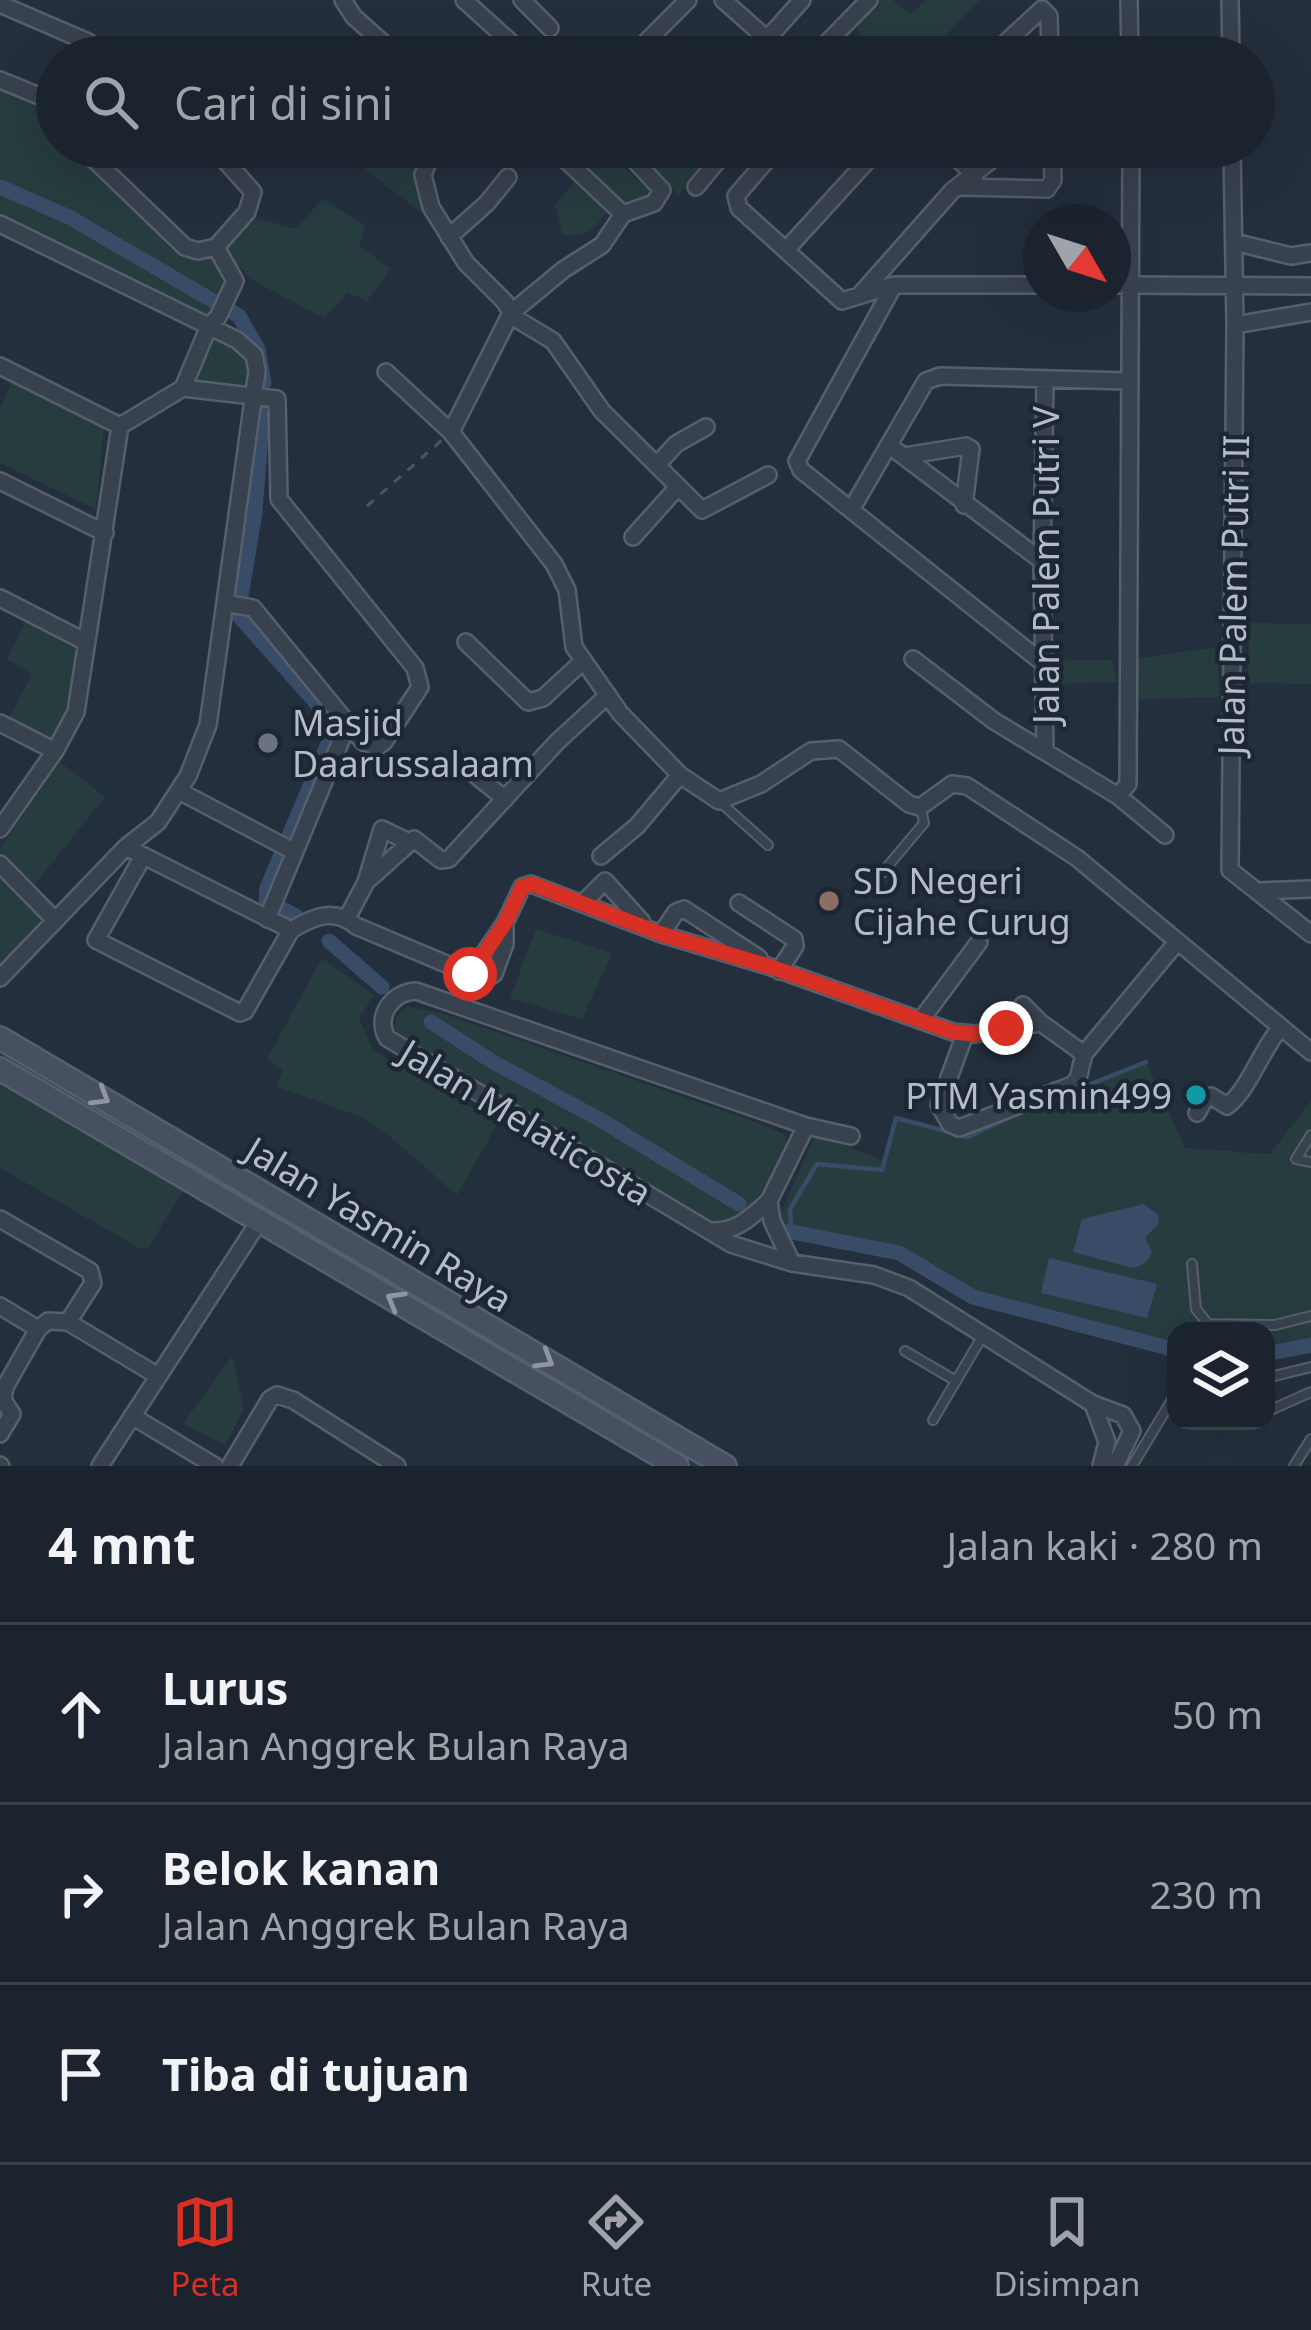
<!DOCTYPE html>
<html lang="id">
<meta charset="utf-8">
<style>
:root{--surface:#1b232e;--page:#282f3a;--text:#f1f3f6;--muted:#a0a4aa;--line:#39404a;--accent:#d93025}
body{margin:0;font-family:"Noto Sans",sans-serif;background:var(--page);color:var(--text)}
.controls{position:absolute;right:36px;bottom:36px;display:grid;overflow:hidden;border-radius:24px;box-shadow:0 12px 48px #0002}
.controls button{width:108px;height:108px;display:grid;place-items:center;padding:0;border:0;border-bottom:3px solid var(--line);background:var(--surface);color:var(--text);font:60px sans-serif}
.compass{position:absolute;left:1023px;top:204px;width:108px;height:108px;border-radius:50%;background:var(--surface);box-shadow:0 12px 48px #0002;rotate:129deg}
.stop{position:absolute;width:36px;height:36px;margin:-27px;border:9px solid #d93025;border-radius:50%;background:#fff}
.stop.end{background:#d93025;border-color:#fff;box-shadow:0 3px 12px #0008}
.list{margin:0;padding:0;list-style:none}
h2{display:flex;justify-content:space-between;align-items:center;height:156px;margin:0;padding:0 48px;font-size:51px}
h2 small{font-size:39px;font-weight:400;color:var(--muted)}
.list li{display:grid;grid-template-columns:78px 1fr auto;gap:36px;align-items:center;box-sizing:border-box;height:180px;padding:0 48px;border-top:3px solid var(--line)}
.list b{display:block;font-size:45px;white-space:nowrap}
.list p{margin:0;font-size:39px;white-space:nowrap;color:var(--muted)}
.list em{font-size:39px;font-style:normal;color:var(--muted)}
.icon{flex:none;width:66px;height:66px;fill:none;stroke:currentColor;stroke-width:2;stroke-linecap:round;stroke-linejoin:round}
.map{position:relative;flex:none;width:1311px;height:1466px;overflow:hidden}
.search{position:absolute;background:var(--surface);box-shadow:0 12px 48px #0002;left:36px;right:36px;top:36px;height:132px;display:flex;align-items:center;gap:30px;box-sizing:border-box;padding:0 42px;border-radius:66px;color:var(--muted);font-size:45px}
.sheet{height:696px;background:var(--surface)}
nav{display:flex;justify-content:space-around;align-items:center;box-sizing:border-box;height:168px;border-top:3px solid var(--line);background:var(--surface);font-size:33px;color:var(--muted)}
nav a{display:grid;justify-items:center;gap:6px}
nav .on{color:var(--accent)}
.map>svg:first-child{display:block}
</style>
<div class="map">
<svg width="1311" height="1466" viewBox="0 0 1311 1466">
<rect width="100%" height="100%" fill="#242f3e"/>
<path fill="#263c3f" d="M877 0H892L910 14 927 0H980L925 57H859L862 44 854 14Z
M0 80 57 109V147H81L185 247H216L233 274 209 326 247 348 255 398 183 388 208 327 0 224Z
M352 147H426L417 184 429 218 348 157 346 153Z
M601 147H614L615 160 655 195C642 198 626 201 614 208 591 223 597 239 562 234L555 205Z
M638 147H678L702 168 678 196Z
M322 199 365 225 359 245 390 269 367 301 348 293 324 318 252 280 221 249 256 218 296 229Z
M13 378 104 426 96 509 0 463V409Z
M30 613 86 642 85 662 55 751 10 717 32 674 7 659Z
M1249 623 1311 624V684L1248 683Z
M1218 647 1219 697 1132 700 1133 659Z
M1052 659 1113 660 1117 682 1051 684Z
M60 762 105 797 35 884 0 856V848Z
M0 864 54 919 0 978Z
M536 929 612 953 582 1019 510 998Z
M322 958 374 995 359 1018 373 1050 498 1123 457 1195 381 1129 361 1117 276 1086 283 1070 267 1059Z
M408 1006 448 1015 761 1124 784 1134 788 1144C772 1176 754 1220 715 1225L395 1033 397 1016Z
M0 1038 725 1466H677L189 1180 149 1247 141 1249 0 1168Z
M1146 1062 1185 1148 1270 1154 1311 1101V1345L1266 1354V1331H1176V1350L973 1297 899 1253 777 1221 816 1133 885 1162 896 1118 968 1137Z
M232 1356 244 1409 225 1445 183 1424Z"/>
<path fill="#394c67" d="M1144 1204 1158 1215 1159 1223 1145 1238 1152 1251C1149 1262 1143 1265 1133 1268L1073 1252 1082 1219Z
M1049 1258 1157 1284 1147 1318 1041 1293Z"/>
<g fill="none" stroke-linecap="round" stroke-linejoin="round">
<path stroke="#394c67" stroke-width="4.5" d="M1078 1089 1146 1062
M792 1234 790 1209 817 1164 882 1170 896 1118 968 1137 1023 1111"/>
<path stroke="#394c67" stroke-width="15" d="M0 187 69 217 239 316 258 349 264 383
M264 396 255 513 238 615 332 721V734L267 888 266 900 296 916
M329 941 382 987
M431 1022 493 1062 599 1119 739 1204
M787 1231 899 1253 973 1297 1176 1350
M1266 1354 1311 1345"/>
<g stroke="#565f6c" stroke-width="12">
<path id="lane" d="M720 802 768 845
M882 873 924 823 921 808
M1311 1135 1296 1159 1311 1162
M1192 1264 1196 1309 1208 1324 1275 1325 1311 1316
M905 1351 956 1381
M1266 1378 1311 1367
M1266 1412 1311 1392
M933 1420 982 1337
M1245 1421H1256
M1132 1466 1176 1393
M1294 1466 1311 1439"/>
</g>
<g stroke="#565f6c" stroke-width="20">
<path id="street" d="M343 0 354 17 399 57
M464 0 527 57
M522 0 550 28
M723 0 767 39
M1129 0 1130 57
M1230 0 1231 57
M0 4 88 42 107 57
M636 52 688 0
M751 57 802 0
M813 57 869 0
M990 57 1042 9 1049 16 1050 57
M0 80 44 98 57 108
M81 147 185 247 198 251 216 247
M213 147 253 192 247 212 216 247
M434 147 423 175 431 207 466 263 505 302 511 313 451 432 554 564 567 590 574 647 620 713 680 775 719 801 761 784 811 751 839 749 909 804 920 807 952 784 967 786 1077 858 1311 1052
M500 147 510 155 523 147
M552 147 623 214
M622 147 662 190 654 203 623 214
M778 147 736 196 739 208 842 301 894 285H1041
M946 147 975 176
M1232 147 1235 325 1230 870 1311 934
M696 187 729 147
M960 187 1047 189 1053 180 1052 147
M0 224 237 340 254 355 257 371 208 725 188 776 158 822 126 847 0 978
M449 237 487 203 508 177
M1234 242 1291 256 1311 253
M786 250 880 147
M894 285 797 461 801 470 1043 663
M1113 285 1311 286
M859 296 952 191 1008 147
M511 313 563 270 602 245 623 214
M510 315 553 341 602 411 702 510 768 475
M1235 325 1311 312
M0 366 120 426 183 388 209 326 218 317 235 281 216 247
M386 372 451 432
M1045 380 1042 561 1045 751
M183 388 277 399 279 499 415 668 420 687 384 742 378 746 363 742 253 608 225 603
M890 446 1042 561
M904 456 966 446 971 449 964 505
M657 465 676 444 706 427
M0 481 105 533
M851 510 926 381 940 376 1128 381
M633 537 677 488
M0 598 86 642
M466 642 528 702 543 698 583 661
M913 659 994 721 1118 796 1128 784 1131 147
M0 723 55 751
M463 765 505 799
M179 791 295 852
M1118 796 1165 835
M0 829 55 751 76 712 120 426
M126 847 291 930C313 917 334 907 356 926L470 974 505 923 522 887 531 884 661 934 771 967 953 1032 975 1034 1041 1023 1084 1054 1177 942
M601 856 637 826 680 775
M142 858 96 940 240 1013 245 1011 291 930
M0 864 54 919
M366 882 414 839 441 860 449 859 557 742 608 695
M1258 891 1311 889
M583 903 605 881 642 922
M739 903 794 939 795 946 779 971
M347 918 366 882 382 829 409 842
M267 919 347 726
M661 934 676 912 684 909 759 958
M470 974 483 980 494 974 505 944V926
M921 1020 979 942
M1007 1027 1023 1005 1041 1023
M965 1034 939 1105 950 1124 959 1128 1072 1085 1078 1079 1084 1054
M1197 1113 1206 1097 1211 1096 1227 1106C1248 1091 1261 1050 1281 1027
M851 1136 806 1126 416 991C392 992 375 1016 387 1038L731 1244 792 1263 874 1275 909 1288 1093 1404 1123 1415 1132 1431 1115 1466
M769 1201 806 1126
M0 1219 90 1271 93 1283 68 1322
M711 1231C737 1232 751 1217 769 1201L772 1221 792 1263
M0 1306 38 1329 48 1321 68 1322 158 1376
M1093 1404 1107 1442 1101 1466
M132 1416 215 1466
M0 1434 12 1414 3 1400 5 1387 38 1329
M0 1465 1 1466
M100 1466 260 1220
M230 1466 270 1399 277 1395 293 1400 397 1466"/>
</g>
<g stroke="#565f6c" stroke-width="26">
<path id="secondary" d="M0 1038 725 1466
M0 1069 677 1466"/>
</g>
<path stroke="#44595c" stroke-width="3" stroke-dasharray="9 9" stroke-linecap="butt" d="M367 506 442 440"/>
<use href="#lane" stroke="#38414e" stroke-width="8"/>
<use href="#street" stroke="#38414e" stroke-width="15"/>
<use href="#secondary" stroke="#465061" stroke-width="21"/>
</g>
<defs><path id="oneway-chevron" d="M-2-3.5L2.5 0L-2 3.5" fill="none" stroke-width="1.6" stroke-linecap="round" stroke-linejoin="round" transform="scale(3)"/></defs>
<g stroke="#8e96a5">
<use href="#oneway-chevron" transform="translate(101 1097) rotate(31)"/>
<use href="#oneway-chevron" transform="translate(395 1300) rotate(-150)"/>
<use href="#oneway-chevron" transform="translate(545 1360) rotate(31)"/>
</g>
<g fill="none" stroke-linecap="round" stroke-linejoin="round">
<path stroke="#d93025" stroke-width="15" d="M470 974 505 923 522 887 532 884 661 934 771 967 953 1032 975 1034 1006 1028"/>
</g>
<circle fill="#6b7280" stroke="#1d2633" stroke-width="4.5" cx="268" cy="743" r="12"/>
<circle fill="#8d6e63" stroke="#1d2633" stroke-width="4.5" cx="829" cy="901" r="12"/>
<circle fill="#0f9aa8" stroke="#1d2633" stroke-width="4.5" cx="1196" cy="1095" r="12"/>
<g text-anchor="middle" dominant-baseline="central" stroke-width="9" stroke-linejoin="round" paint-order="stroke">
<g font-size="36" fill="#b4bcc9" stroke="#1d2633">
<text transform="translate(1045 565) rotate(-90)">Jalan Palem Putri V</text>
<text transform="translate(1233 595) rotate(-89)">Jalan Palem Putri II</text>
<text transform="translate(526 1122) rotate(31)">Jalan Melaticosta</text>
<text transform="translate(379 1224) rotate(31)">Jalan Yasmin Raya</text>
</g>
<g font-size="36" fill="#b4bcc9" stroke="#1d2633" text-anchor="start">
<text x="292" y="722">Masjid<tspan x="292" dy="41">Daarussalaam</tspan></text>
<text x="853" y="880">SD Negeri<tspan x="853" dy="41">Cijahe Curug</tspan></text>
<text x="1172" y="1095" text-anchor="end">PTM Yasmin499</text>
</g>
</g>
</svg>
<div class="controls">
<button><svg class="icon" aria-label="layers" viewBox="0 0 24 24"><path d="M12 4l9 5-9 5-9-5zM3 14l9 5 9-5"/></svg></button>
</div>
<svg class="compass" viewBox="-18 -18 36 36"><path d="M0-13l5 13h-10z" fill="#e53935"/><path d="M0 13l5-13h-10z" fill="#a0a4aa"/></svg>
<div class="stop" style="left:470px;top:974px"></div>
<div class="stop end" style="left:1006px;top:1028px"></div>
<div class="search"><svg class="icon" aria-label="search" viewBox="0 0 24 24"><circle cx="10" cy="10" r="6"/><path d="M15 15l6 6"/></svg>Cari di sini</div>
</div>
<section class="sheet">
<h2>4 mnt<small>Jalan kaki · 280 m</small></h2>
<ul class="list">
<li><svg class="icon" aria-label="ahead" viewBox="0 0 24 24"><path d="M12 20V5M6 11l6-6 6 6"/></svg><div><b>Lurus</b><p>Jalan Anggrek Bulan Raya</p></div><em>50 m</em></li>
<li><svg class="icon" aria-label="right" viewBox="0 0 24 24"><path d="M7 20v-9h11M14 6l5 5-5 5"/></svg><div><b>Belok kanan</b><p>Jalan Anggrek Bulan Raya</p></div><em>230 m</em></li>
<li><svg class="icon" aria-label="arrive" viewBox="0 0 24 24"><path d="M6 21V4h12l-3 4 3 4H6"/></svg><div><b>Tiba di tujuan</b></div></li>
</ul>
</section>
<nav>
<a class="on"><svg class="icon" aria-label="map" viewBox="0 0 24 24"><path d="M3 6l6-2 6 2 6-2v14l-6 2-6-2-6 2zM9 4v14M15 6v14"/></svg>Peta</a>
<a><svg class="icon" aria-label="directions" viewBox="0 0 24 24"><path d="M12 3l9 9-9 9-9-9zM9 14v-3h6M13 9l2 2-2 2"/></svg>Rute</a>
<a><svg class="icon" aria-label="saved" viewBox="0 0 24 24"><path d="M7 4h10v16l-5-4-5 4z"/></svg>Disimpan</a>
</nav>
